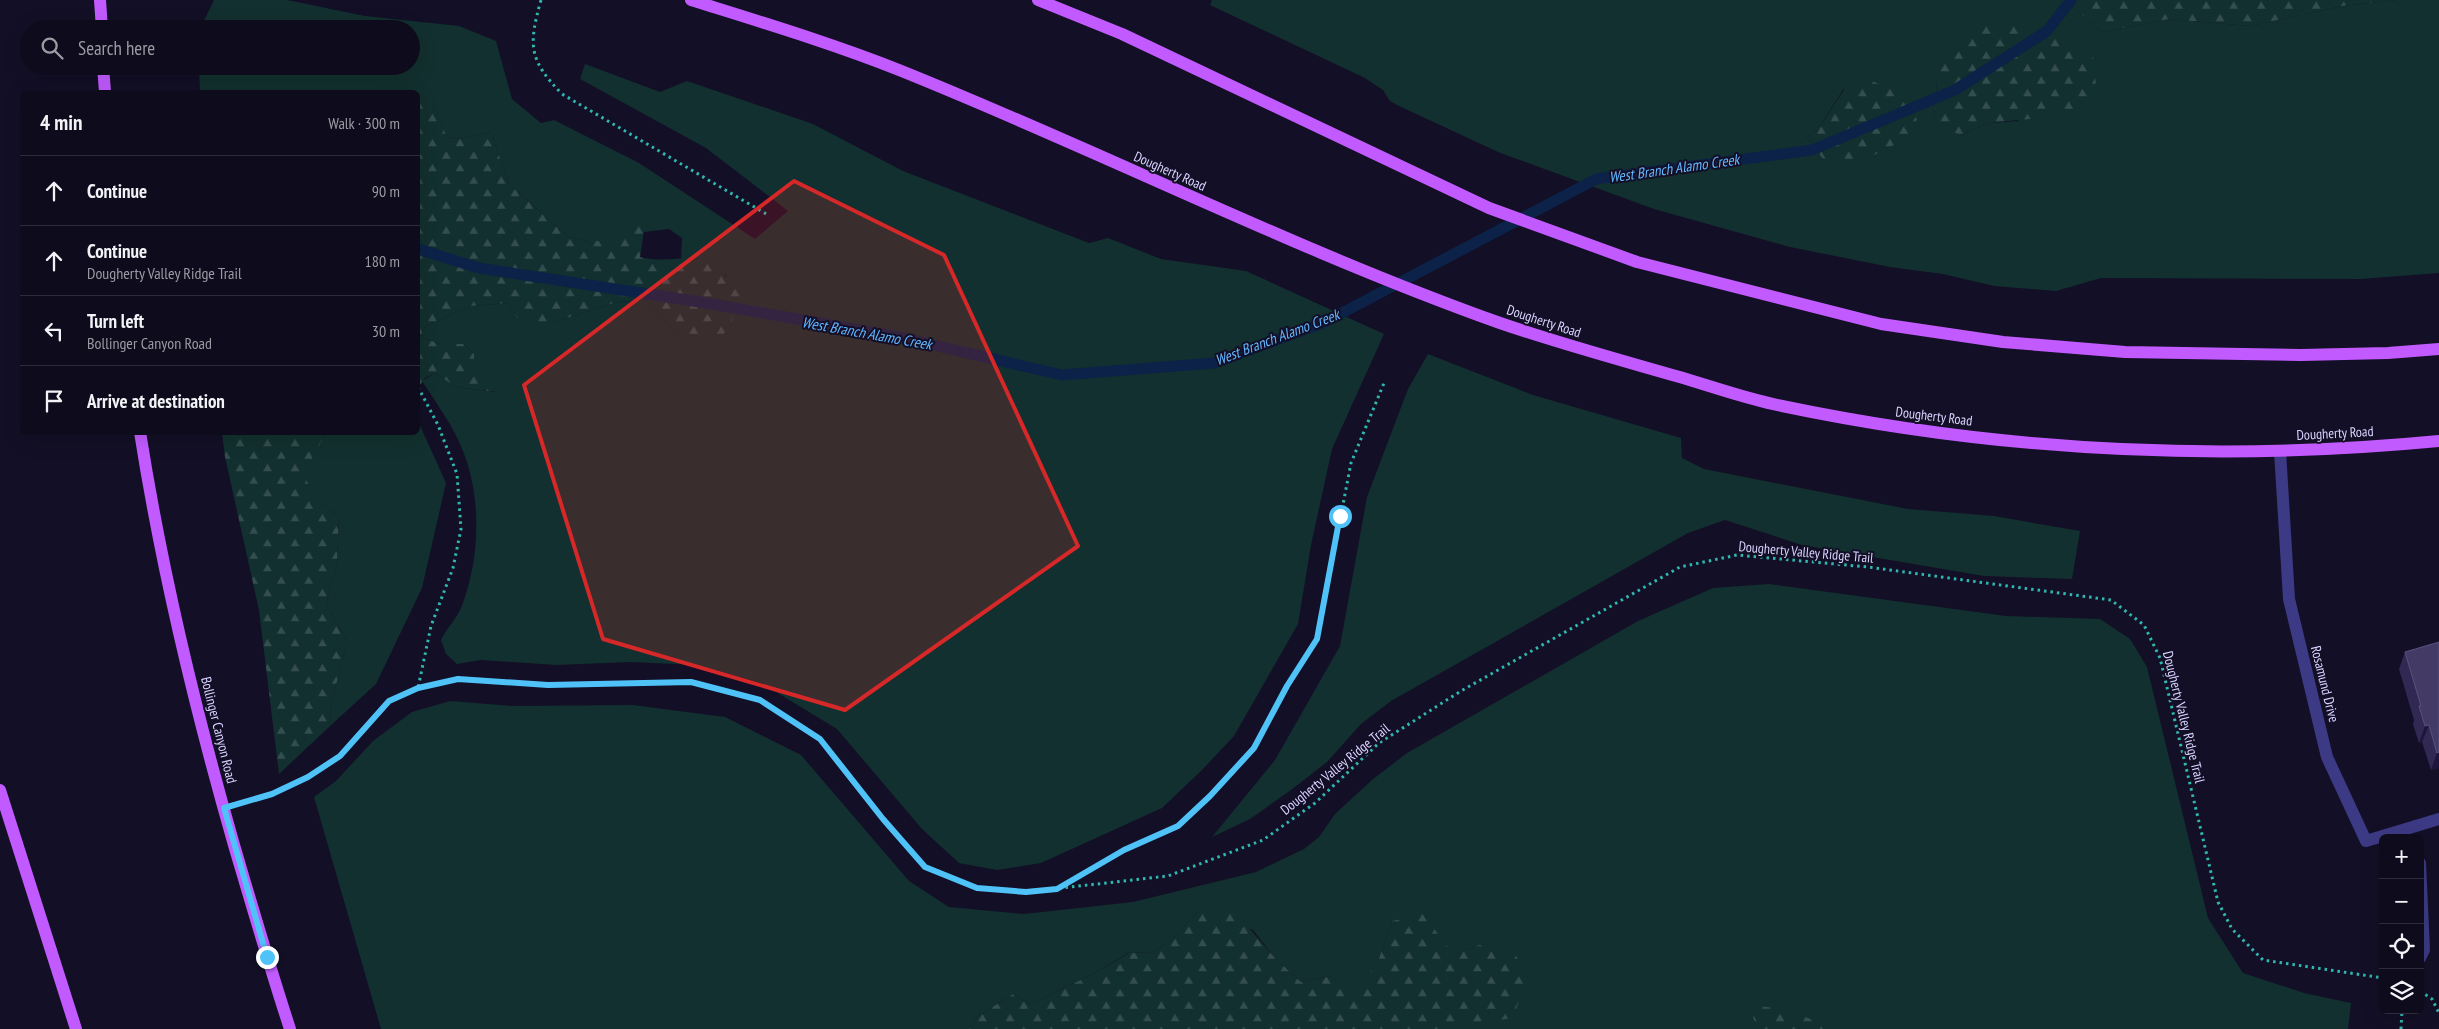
<!DOCTYPE html>
<meta charset="utf-8">
<style>
:root{--surface:#0e0b1c;--page:#171425;--text:#f1f3f6;--muted:#9b9ba3;--line:#2e2b3b}
body{margin:0;font-family:"PT Sans Narrow",sans-serif;background:var(--page);color:var(--text)}
.controls{position:absolute;right:15px;bottom:15px;display:grid;overflow:hidden;border-radius:8px;box-shadow:0 5px 20px #0002}
.controls button{width:45px;height:45px;display:grid;place-items:center;padding:0;border:0;border-bottom:1px solid var(--line);background:var(--surface);color:var(--text);font:25px sans-serif}
.stop{position:absolute;width:15px;height:15px;margin:-11px;border:4px solid #4fc3f7;border-radius:50%;background:#fff}
.stop.end{background:#4fc3f7;border-color:#fff;box-shadow:0 1px 5px #0008}
.list{margin:0;padding:0;list-style:none}
h2{display:flex;justify-content:space-between;align-items:center;height:65px;margin:0;padding:0 20px;font-size:21px}
h2 small{font-size:16px;font-weight:400;color:var(--muted)}
.list li{display:grid;grid-template-columns:32px 1fr auto;gap:15px;align-items:center;box-sizing:border-box;height:70px;padding:0 20px;border-top:1px solid var(--line)}
.list b{display:block;font-size:19px;white-space:nowrap}
.list p{margin:0;font-size:16px;white-space:nowrap;color:var(--muted)}
.list em{font-size:16px;font-style:normal;color:var(--muted)}
.icon{flex:none;width:28px;height:28px;fill:none;stroke:currentColor;stroke-width:2;stroke-linecap:round;stroke-linejoin:round}
.map{position:relative;flex:none;width:2439px;height:1029px;overflow:hidden}
.search{position:absolute;background:var(--surface);box-shadow:0 5px 20px #0002;left:20px;top:20px;width:400px;height:55px;display:flex;align-items:center;gap:12px;box-sizing:border-box;padding:0 18px;border-radius:28px;color:var(--muted);font-size:19px}
.panel{position:absolute;background:var(--surface);box-shadow:0 5px 20px #0002;left:20px;top:90px;width:400px;height:345px;border-radius:8px}
.map>svg:first-child{display:block}
</style>
<div class="map">
<svg width="2439" height="1029" viewBox="0 0 2439 1029">
<defs>
<pattern id="forest-firs" width="22" height="20" patternUnits="userSpaceOnUse" patternTransform="scale(1.25)"><rect width="22" height="20" fill="#12302f"/><path d="M5 1l3.5 6h-7zM16 11l3.5 6h-7z" fill="#344d4e"/></pattern>
</defs>
<rect width="100%" height="100%" fill="#130f26"/>
<path fill="#12302f" fill-rule="evenodd" d="M214 0H287L365 16 459 26 496 41 512 99 541 123 554 120 639 163 755 239 788 211 706 148 580 79 585 64 660 92 687 81 813 124 903 171 1089 243 1108 238 1161 259 1246 271 1384 334 1332 449 1311 545 1298 624 1234 736 1202 770 1162 808 1041 863 997 870 959 863 922 829 837 729 761 683 698 665 630 662 557 665 481 660 457 664 446 654 441 640C446 629 457 618 461 608 480 560 482 499 463 451 454 427 436 403 422 381L435 373 456 387 495 392 474 367V354L464 344H441L422 338 423 328 471 306 508 303 517 318 554 322 614 303 644 299 654 307 677 335 727 276 697 259 681 260 682 238 669 229 644 232V224L626 228 617 241H588L568 237 509 184 491 132 460 139 447 137C441 123 434 100 418 96V92H200L199 66H411V29H200Z
M1212 0H2064L2103 32 2169 19 2250 26 2342 6 2396 0H2439V273L2360 279 2101 278 2056 291 1994 286 1943 274 1890 267 1790 247 1654 209 1498 152 1397 105 1390 101 1383 90 1365 78 1210 5ZM1937 81 2019 121 1988 123 1962 135 1934 117ZM1845 87 1822 158 1807 137 1818 129Z
M1428 354 1533 395 1681 438 1682 458 1704 469 1908 509 1994 516 2080 531 2072 579 1984 576 1802 545 1725 520 1688 533 1391 701 1361 724 1327 762 1291 790 1250 819 1212 837 1275 760 1340 646 1367 497 1408 389Z
M418 421 446 483 422 588 376 684 329 727 332 701 347 642 326 603 337 563 339 517 320 502 302 475 326 433 418 432Z
M1769 584 2006 616 2100 619 2130 639 2147 667 2208 918 2243 973 2304 993 2351 1003 2348 1029H1371L1479 945 1454 955 1392 921 1378 961 1353 995 1330 976 1301 982 1275 958 1253 930 1198 912 1173 938 1154 952 1128 953 1091 975 1030 1004 1013 994 978 1016 969 1029H381L314 797 336 781 373 741 412 712 450 701 512 706 633 705 725 717 801 755 909 881 949 907 1024 914 1133 902 1256 872 1304 849 1319 837 1335 814 1372 780 1407 753 1638 621 1713 588Z"/>
<path fill="url(#forest-firs)" d="M2064 0H2396L2342 6 2250 26 2169 19 2103 32Z
M1994 22 2013 23 2065 37 2093 56 2096 86 2077 108 2040 118 1988 123 1962 135 1942 129 1934 117 1937 81 1931 63 1962 35Z
M1867 79 1894 90 1917 119 1908 138 1854 165 1822 158 1807 137 1818 129 1846 87Z
M418 96C435 100 441 123 447 137L460 139 491 132 509 184 568 237 588 241H617L630 220 645 224 640 257C663 263 677 256 696 259 711 262 731 280 741 291 726 341 731 340 677 335L654 307 644 299 614 303 554 322 526 323 517 318 508 303 471 306 423 328 422 338 441 344H464L474 354C474 372 481 375 495 384L496 392 456 387 435 373 425 378 418 388Z
M222 433H326L303 475 320 502 339 517 337 563 326 603 347 642 332 701 329 727 279 774 259 610 225 457Z
M1231 907 1275 958 1301 982 1330 976 1353 994 1378 961 1392 921 1423 914 1454 955 1479 945 1513 949 1527 978 1513 1018 1437 1029H969L978 1016 1013 994 1030 1004 1091 975 1129 953 1154 952 1173 938 1198 912Z
M1757 1006 1777 1008 1842 1029H1759L1753 1018Z"/>
<g fill="none" stroke-linecap="round" stroke-linejoin="round">
<path stroke="#0c2248" stroke-width="11" d="M418 249 479 268 700 302 899 337 1062 375 1214 363 1323 323 1596 179 1812 150 1955 90 2047 31 2071 0"/>
<path stroke="#2fb8b0" stroke-width="3" stroke-dasharray="2.5 4" stroke-linecap="butt" d="M541 0C528 46 529 60 562 94L768 215
M418 387 438 425 457 474 461 529 453 568 431 626 418 688
M248 801 272 794 308 777 340 755 389 701 418 688 458 679 548 685 691 682 760 700 820 739 883 819 925 867 977 888 1026 892 1168 876 1263 840 1315 803 1379 743 1461 691 1680 567 1737 555 1868 567 2111 600 2144 625 2160 658 2218 902 2232 929 2263 960 2383 978
M1060 887 1124 850 1178 826 1210 796 1254 748 1287 686 1317 639 1351 463 1384 383
M2420 991 2432 999 2439 1013
M2401 1029 2402 1010"/>
<path stroke="#3d3a85" stroke-width="12" d="M2280 451 2289 599 2327 757 2366 841 2439 819
M2420 863 2424 950 2420 958"/>
<path stroke="#c25bff" stroke-width="12" d="M100 0 102 29
M691 0C761 22 831 43 899 70 1101 151 1295 250 1500 323 1558 343 1617 359 1676 376 1711 386 1746 399 1782 406 1997 451 2220 462 2439 441
M1038 0 1122 34 1489 208 1637 262 1881 324 2003 342 2125 352 2301 355 2388 353 2439 349
M103 66 105 92
M140 432C162 572 195 709 234 845 252 906 270 968 290 1029
M0 790 76 1029"/>
</g>
<path fill="#312854" d="M2439 642V768L2431 770 2422 742 2419 743 2413 724 2414 720 2399 669 2405 652Z"/>
<path fill="#1d163a" d="M2429 725 2422 742 2419 743 2425 726Z
M2439 752V768L2431 770 2437 753Z"/>
<path fill="#433a66" stroke="#5a527e" d="M2439 642V752L2437 753 2429 725 2425 726 2419 706H2421L2405 652Z"/>
<g fill="none" stroke-linecap="round" stroke-linejoin="round">
<path stroke="#4fc3f7" stroke-width="6" d="M267 957 224 808 272 794 308 777 340 756 389 701 418 688 458 679 548 685 691 682 760 700 820 739 883 819 925 867 977 888 1026 892 1057 889 1124 850 1178 826 1210 796 1254 748 1287 686 1317 639 1340 516"/>
</g>
<path fill="#d62828" fill-opacity="0.2" stroke="#d62828" stroke-width="4" stroke-linejoin="round" d="M794 181 944 255 1078 546 845 710 603 639 524 385Z"/>
<g text-anchor="middle" dominant-baseline="central" stroke-width="4" stroke-linejoin="round" paint-order="stroke">
<g font-size="14" fill="#d9d4ff" stroke="#130f26">
<text transform="translate(1170 171) rotate(24)">Dougherty Road</text>
<text transform="translate(1544 321) rotate(18)">Dougherty Road</text>
<text transform="translate(1934 416) rotate(7)">Dougherty Road</text>
<text transform="translate(2335 433) rotate(-3)">Dougherty Road</text>
<text transform="translate(1806 552) rotate(5)">Dougherty Valley Ridge Trail</text>
<text transform="translate(2325 684) rotate(76)">Rosamund Drive</text>
<text transform="translate(2184 717) rotate(76)">Dougherty Valley Ridge Trail</text>
<text transform="translate(219 730) rotate(76)">Bollinger Canyon Road</text>
<text transform="translate(1335 769) rotate(-39)">Dougherty Valley Ridge Trail</text>
</g>
<g font-size="15" font-style="italic" fill="#62b6ff" stroke="#130f26">
<text transform="translate(1674 168) rotate(-8)">West Branch Alamo Creek</text>
<text transform="translate(867 333) rotate(10)">West Branch Alamo Creek</text>
<text transform="translate(1277 337) rotate(-21)">West Branch Alamo Creek</text>
</g>
</g>
</svg>
<div class="controls">
<button>+</button>
<button>−</button>
<button><svg class="icon" aria-label="locate" viewBox="0 0 24 24"><circle cx="12" cy="12" r="6"/><path d="M12 2v4M12 18v4M2 12h4M18 12h4"/></svg></button>
<button><svg class="icon" aria-label="layers" viewBox="0 0 24 24"><path d="M12 4l9 5-9 5-9-5zM3 14l9 5 9-5"/></svg></button>
</div>
<div class="stop" style="left:1340px;top:516px"></div>
<div class="stop end" style="left:267px;top:957px"></div>
<div class="search"><svg class="icon" aria-label="search" viewBox="0 0 24 24"><circle cx="10" cy="10" r="6"/><path d="M15 15l6 6"/></svg>Search here</div>
<section class="panel">
<h2>4 min<small>Walk · 300 m</small></h2>
<ul class="list">
<li><svg class="icon" aria-label="ahead" viewBox="0 0 24 24"><path d="M12 20V5M6 11l6-6 6 6"/></svg><div><b>Continue</b></div><em>90 m</em></li>
<li><svg class="icon" aria-label="ahead" viewBox="0 0 24 24"><path d="M12 20V5M6 11l6-6 6 6"/></svg><div><b>Continue</b><p>Dougherty Valley Ridge Trail</p></div><em>180 m</em></li>
<li><svg class="icon" aria-label="left" viewBox="0 0 24 24"><path d="M17 20v-9H6M10 6l-5 5 5 5"/></svg><div><b>Turn left</b><p>Bollinger Canyon Road</p></div><em>30 m</em></li>
<li><svg class="icon" aria-label="arrive" viewBox="0 0 24 24"><path d="M6 21V4h12l-3 4 3 4H6"/></svg><div><b>Arrive at destination</b></div></li>
</ul>
</section>
</div>
